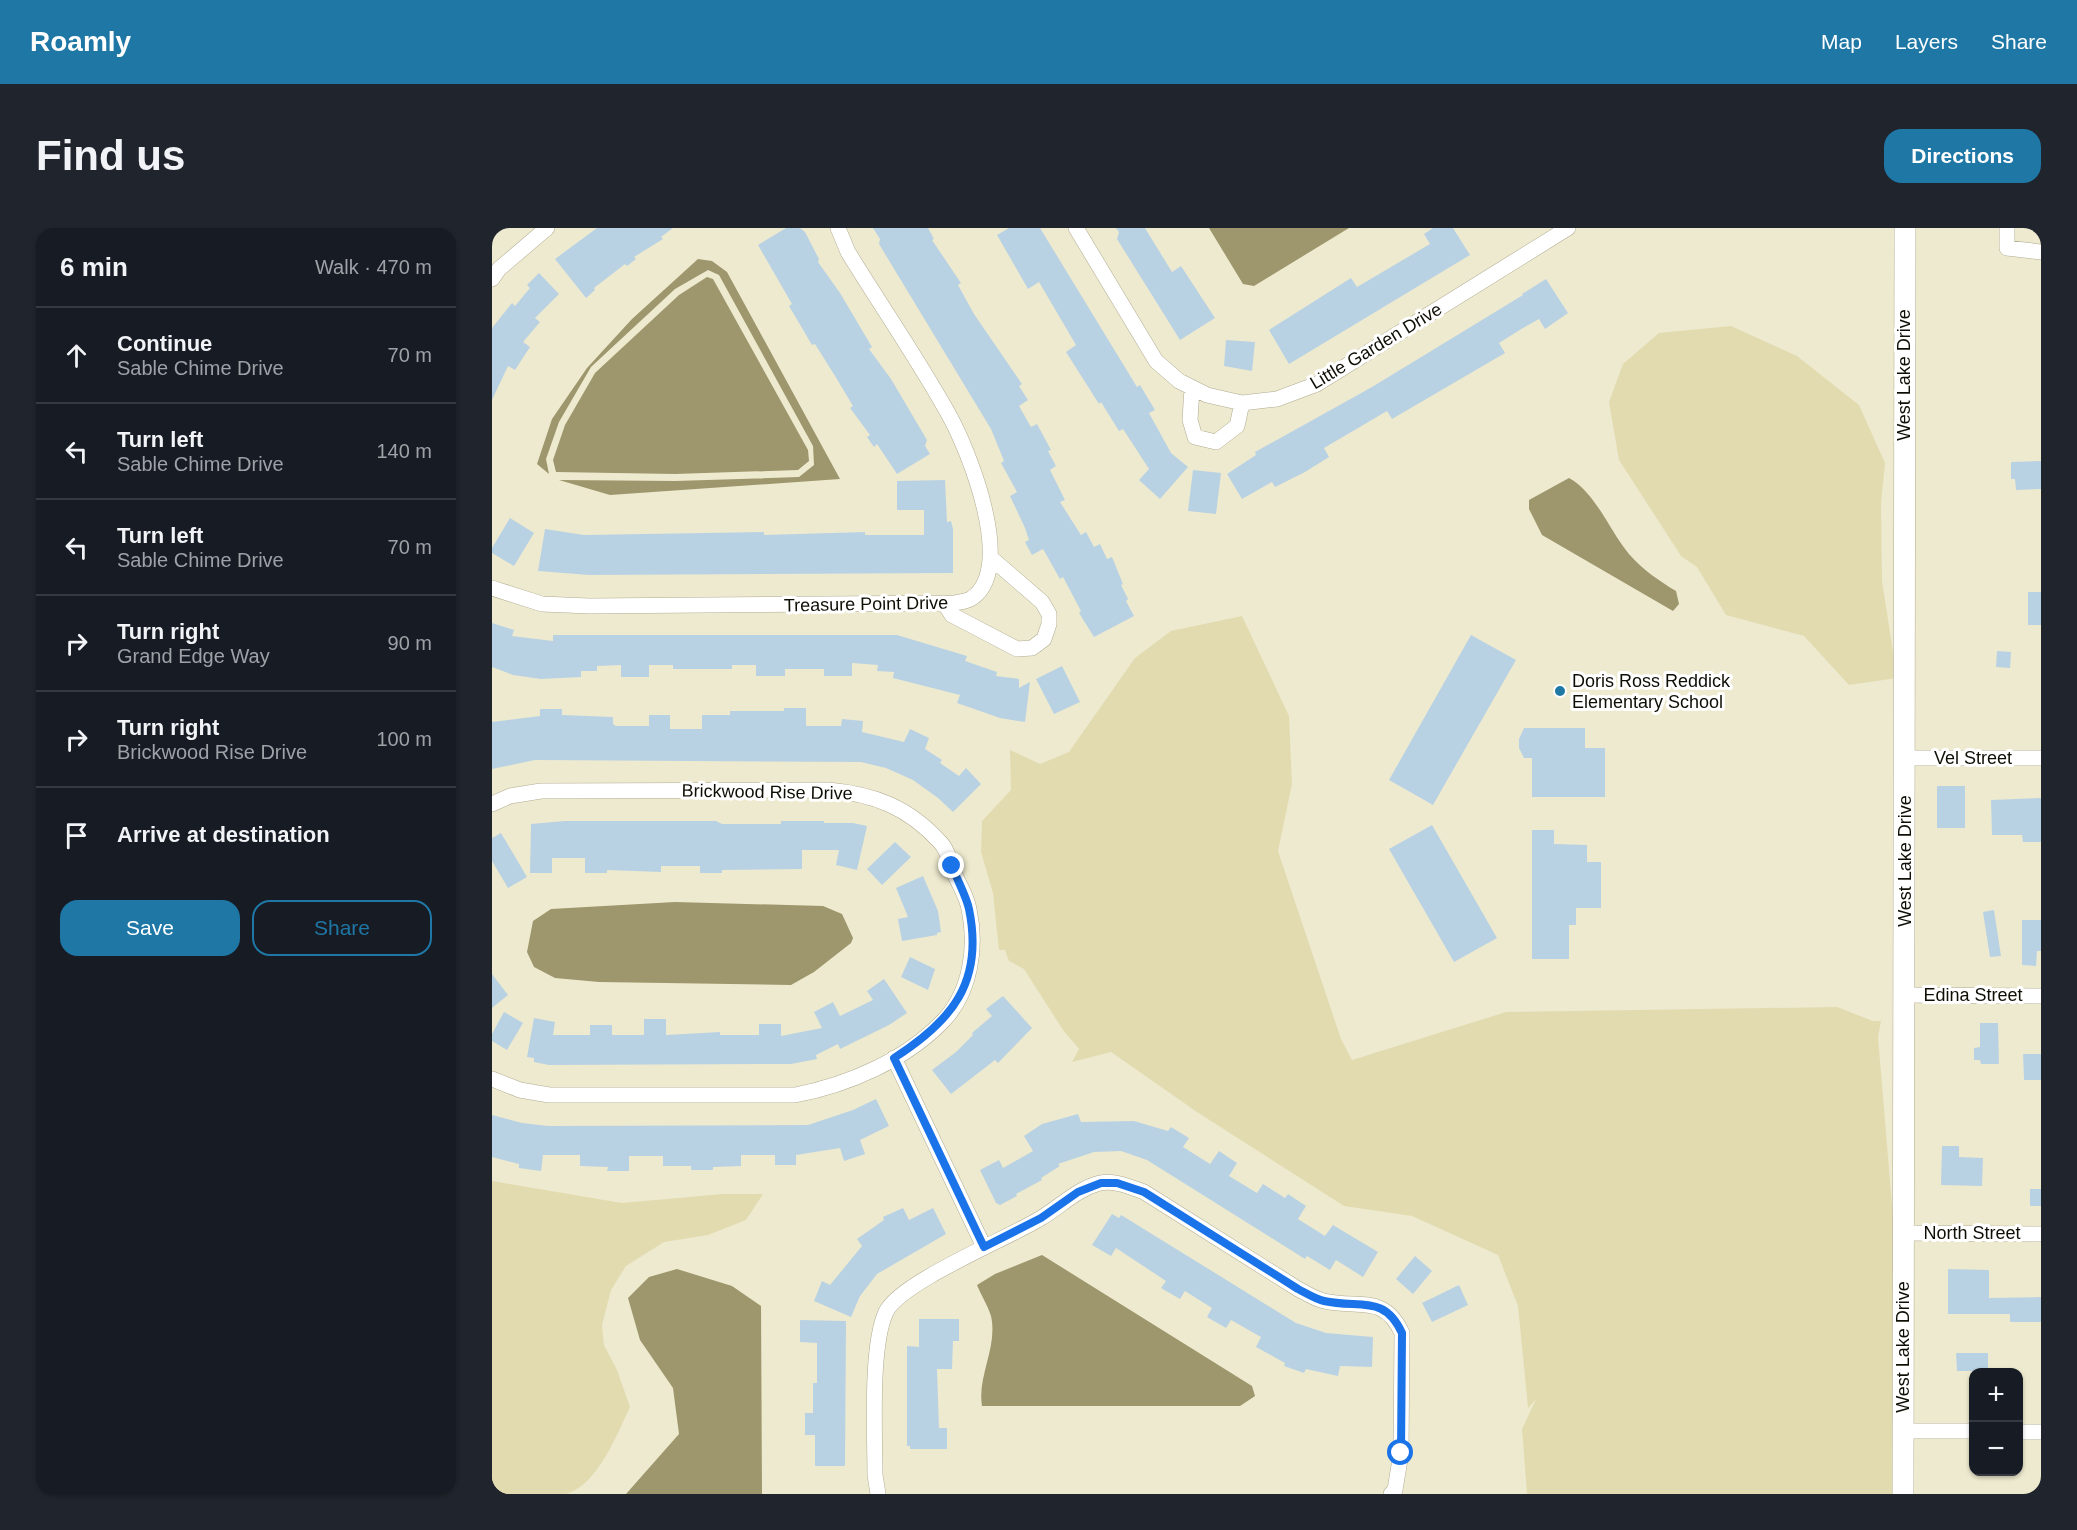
<!DOCTYPE html>
<meta charset="utf-8">
<style>
:root{--surface:#171b24;--page:#20242c;--text:#f1f3f6;--muted:#9ea1a6;--line:#363941;--accent:#1f77a6}
body{margin:0;font-family:Arial,sans-serif;background:var(--page);color:var(--text)}
.controls{position:absolute;right:18px;bottom:18px;display:grid;overflow:hidden;border-radius:12px;box-shadow:0 2px 4px #0004}
.controls button{width:54px;height:54px;display:grid;place-items:center;padding:0;border:0;border-bottom:2px solid var(--line);background:var(--surface);color:var(--text);font:30px sans-serif}
.stop{position:absolute;width:18px;height:18px;margin:-14px;border:4px solid #1a73e8;border-radius:50%;background:#fff}
.stop.end{background:#1a73e8;border-color:#fff;box-shadow:0 2px 6px #0008}
.list{margin:0;padding:0;list-style:none}
h2{display:flex;justify-content:space-between;align-items:center;height:78px;margin:0;padding:0 24px;font-size:26px}
h2 small{font-size:20px;font-weight:400;color:var(--muted)}
.list li{display:grid;grid-template-columns:39px 1fr auto;gap:18px;align-items:center;box-sizing:border-box;height:96px;padding:0 24px;border-top:2px solid var(--line)}
.list b{display:block;font-size:22px;white-space:nowrap}
.list p{margin:0;font-size:20px;white-space:nowrap;color:var(--muted)}
.list em{font-size:20px;font-style:normal;color:var(--muted)}
.actions{display:flex;gap:12px;padding:18px 24px}
.actions a{flex:1;padding:14px 0;border:2px solid var(--accent);border-radius:18px;text-align:center;font-size:21px;color:var(--accent)}
.actions .main{background:var(--accent);color:#fff}
.icon{flex:none;width:33px;height:33px;fill:none;stroke:currentColor;stroke-width:2;stroke-linecap:round;stroke-linejoin:round}
.map{position:relative;flex:none;width:1549px;height:1266px;overflow:hidden;border-radius:18px}
header{display:flex;align-items:center;gap:36px;box-sizing:border-box;height:84px;padding:0 30px;background:var(--accent);color:#fff}
header strong{font-size:28px}
nav{display:flex;gap:33px;margin-inline-start:auto;font-size:21px}
.intro{display:flex;align-items:center;justify-content:space-between;box-sizing:border-box;height:144px;padding:0 36px}
h1{margin:0;font-size:42px}
.button{padding:15px 27px;border-radius:18px;background:var(--accent);color:#fff;font-size:21px;font-weight:700}
main{display:flex;gap:36px;padding:0 36px}
aside{flex:1;background:var(--surface);border-radius:18px;box-shadow:0 2px 4px #0004}
.map>svg:first-child{display:block}
</style>
<header>
<strong>Roamly</strong>
<nav><a>Map</a><a>Layers</a><a>Share</a></nav>
</header>
<div class="intro"><h1>Find us</h1><a class="button">Directions</a></div>
<main>
<aside>
<h2>6 min<small>Walk · 470 m</small></h2>
<ul class="list">
<li><svg class="icon" aria-label="ahead" viewBox="0 0 24 24"><path d="M12 20V5M6 11l6-6 6 6"/></svg><div><b>Continue</b><p>Sable Chime Drive</p></div><em>70 m</em></li>
<li><svg class="icon" aria-label="left" viewBox="0 0 24 24"><path d="M17 20v-9H6M10 6l-5 5 5 5"/></svg><div><b>Turn left</b><p>Sable Chime Drive</p></div><em>140 m</em></li>
<li><svg class="icon" aria-label="left" viewBox="0 0 24 24"><path d="M17 20v-9H6M10 6l-5 5 5 5"/></svg><div><b>Turn left</b><p>Sable Chime Drive</p></div><em>70 m</em></li>
<li><svg class="icon" aria-label="right" viewBox="0 0 24 24"><path d="M7 20v-9h11M14 6l5 5-5 5"/></svg><div><b>Turn right</b><p>Grand Edge Way</p></div><em>90 m</em></li>
<li><svg class="icon" aria-label="right" viewBox="0 0 24 24"><path d="M7 20v-9h11M14 6l5 5-5 5"/></svg><div><b>Turn right</b><p>Brickwood Rise Drive</p></div><em>100 m</em></li>
<li><svg class="icon" aria-label="arrive" viewBox="0 0 24 24"><path d="M6 21V4h12l-3 4 3 4H6"/></svg><div><b>Arrive at destination</b></div></li>
</ul>
<div class="actions"><a class="main">Save</a><a>Share</a></div>
</aside>
<div class="map">
<svg width="1549" height="1266" viewBox="0 0 1549 1266">
<rect width="100%" height="100%" fill="#eeeacf"/>
<path fill="#e2dbb0" d="M1239 98 1305 128 1367 177 1393 235 1389 275 1390 353 1405 450 1357 457 1312 408 1234 387 1205 339 1189 328 1127 232 1117 174 1131 136 1167 105Z
M750 388 797 488 800 556 786 623 849 811 860 832 1014 784 1345 779 1381 793H1389L1386 809 1403 1013V1266H1035L1030 1201 1044 1171 1036 1180 1026 1078 1006 1027 920 988 852 978 705 884 619 824 580 834 587 821 571 802 532 741 517 733 513 722H507L501 665 489 624 490 593 519 562 518 522 548 536 577 524 643 430 679 403Z
M0 953 130 975 231 966H271L254 992 216 1007 172 1014 134 1038 119 1062 110 1097 112 1117 125 1142 138 1179C125 1206 106 1257 74 1266 59 1266 18 1266 0 1266Z"/>
<path fill="#9e966c" d="M717 0H857L762 58 751 56Z
M206 31 220 33 235 44 348 251 118 267 67 252 183 253 307 249 322 237 321 218 227 47 216 42 183 61 99 139 67 194 54 231 57 246 45 236 60 191 95 140 140 91Z
M215 49 221 51 316 222 317 233 306 242 183 246 64 244 61 232 73 197 103 145 187 67Z
M1077 250C1104 265 1117 302 1137 326 1150 341 1167 353 1184 363L1187 376 1181 383 1050 307 1037 281V272Z
M183 674 331 678 350 686 361 710 359 715 322 744 299 757 107 754 63 750 42 739 35 724 41 693 59 681Z
M550 1027 760 1158 763 1168 748 1178H490C485 1148 506 1119 499 1088 496 1078 489 1067 485 1057L503 1046Z
M185 1041 240 1058 269 1078 270 1266H134L187 1206 181 1160 148 1112 136 1070 157 1049Z"/>
<path fill="#b9d2e3" d="M105 0H181L169 9 171 11 142 29 144 31 135 38 133 36 102 60 103 62 94 70 63 31Z
M294 0H308L313 4 327 31 326 34 348 65 380 119 377 121 399 151 435 212 433 218 438 226 405 246 385 216 382 219 375 209 378 207 358 180 361 178 343 148 323 116 320 117 297 78 300 76 266 17Z
M381 0H436L442 11 440 12 469 55 466 57 482 86 530 156 527 158 536 172 527 178 539 199 545 196 559 222 556 223 564 238 558 242 573 272 568 274 589 307 594 304 602 319 608 316 615 331 620 329 631 356 629 357 636 371 634 373 642 388 602 409 587 385 589 383 571 349 568 351 551 321 540 327 533 314 537 312 533 300 518 268 525 264 509 235 512 233 499 201 387 16 388 11Z
M517 0H548L645 159 648 157 663 182 657 185 679 225 696 239 668 271 647 252 657 241 631 201 627 203 609 174 607 176 574 124 584 117 547 54 536 61 505 7Z
M624 0H653L680 44 689 38 723 90 688 112 625 11 627 4Z
M941 0H961L978 27 797 136 777 102 859 50 865 59 938 16 932 6Z
M47 45 67 66 43 90 48 94 31 114 38 119 23 142 16 138 0 172V100L20 75 23 78 38 60 35 57Z
M1054 51 1076 85 1053 101 1047 91 1031 100 1007 115 1013 125 900 191 895 183 832 220 837 229 813 244 783 259 780 254 750 271 735 246 764 227 763 224 880 159 1031 67 1030 66Z
M734 112 763 114 760 143 732 138Z
M1549 233V261L1524 262 1523 251H1519V234Z
M701 242 729 245 724 286 696 283Z
M453 252 455 294 459 293 461 301V345L97 347 46 343 53 301 92 307 272 304V307L373 304V307H432V282H405V253Z
M18 290 42 305 22 338 0 325V320Z
M1536 364H1549V397H1536Z
M0 395 22 402 20 408 61 413V407H405L475 428 473 433 505 444 504 448 527 451V460L538 454 533 494 508 490 465 475 468 467 401 450 402 444 385 443 386 437 360 435V448H332V441H293V448H264V437H240V441H181V437H157V449H129V437L105 438V443H89V449L49 451 21 447 0 439Z
M979 407 1024 432 941 577 897 552Z
M1505 423 1519 424 1518 440 1504 439Z
M570 438 588 474 562 486 544 451Z
M292 480H314V498H349L350 491 371 493 370 504 412 514 418 501 437 510 433 521 450 532 448 535 467 548 474 540 489 556 461 584 446 570 421 552 394 540 369 534 43 532 0 541V494L48 488V481H70V487L121 489V496L124 498H157V487H178V501H210V487H238V483H292Z
M1032 500H1093V520H1113V569H1040V530H1032L1027 520V511Z
M1445 558H1473V600H1445Z
M1549 570V614H1531L1530 607H1500L1499 572Z
M73 593H224L230 596H289V593H332V595H361L375 598 365 642 344 637 347 622H310V641L230 642V645H208V638H169V644L115 642V645H93V630H60V645H38L39 596Z
M940 597 1005 710 962 734 897 621Z
M1040 602H1062V616L1095 617V634H1109V680H1084V697H1077V731H1040Z
M9 605 35 649 16 660 0 633V610Z
M403 614 419 629 390 657 375 641Z
M431 648 446 683 449 704 445 705V707L410 713 406 691 416 689 404 660Z
M1502 682 1509 728 1498 729 1491 684Z
M1530 692H1549V723H1545L1544 738 1530 737Z
M418 729 443 741 436 762 409 749Z
M0 746 16 767 0 780Z
M392 751 415 785 397 797 348 821 346 816 324 827 325 831 299 836 57 837 42 834V830L35 829 42 790 63 794 61 807H98V797H120V807H152V791H174V807L228 804V807H267V796H289V808L330 800 322 784 341 774 348 788 381 772 375 763Z
M511 768 540 800 506 835 503 832 459 866 440 842 464 824 481 807 480 805 500 788 494 781Z
M12 784 31 795 15 822 0 813V806Z
M1488 795H1506L1507 836H1489L1488 832H1482V820L1488 819Z
M1531 826H1549V852H1532Z
M384 871 397 898 368 912 373 926 352 933 348 920 304 927V937H283V927H249V938L221 939V942H199V938H171V928H137V943H115L116 939 88 938V927H51L49 943 27 940V936L0 929V887L30 895 56 898 316 897 361 882Z
M586 886 589 894 642 893 676 903 679 899 697 910 691 919 718 936 727 923 745 935 737 948 765 965 771 956 793 970 796 966 814 978 806 991 833 1008 841 997 886 1024 871 1049 844 1032 838 1042 815 1028 813 1031 655 932 629 923 602 924 566 936 568 938 549 950 550 952 524 966 525 968 508 977 504 975 488 942 507 932 511 940 541 923 532 908 550 896Z
M1450 918H1467V929L1491 930 1490 958 1449 957Z
M1538 961H1549V978H1538Z
M411 980 417 992 441 980 454 1006 385 1046 368 1068 359 1089 322 1073 330 1053 338 1057 370 1018 365 1011 392 992 391 989Z
M620 986 627 990 629 987 634 990 804 1095 834 1105 881 1109 880 1139 848 1138 846 1148 814 1141 812 1145 792 1138 793 1135 764 1119 769 1109 739 1092 734 1100 715 1089 720 1080 693 1063 688 1071 669 1060 674 1053 624 1020 619 1028 600 1017Z
M923 1028 940 1043 921 1066 904 1051Z
M1456 1041 1497 1042V1070L1549 1069V1094H1518V1086H1456Z
M967 1057 976 1077 940 1094 930 1075Z
M427 1091H467V1113H461L460 1141H445L447 1200H455V1221H418V1218H415V1118L427 1119Z
M308 1092 354 1093 353 1238H323V1207H313V1185H321V1155H325V1115L308 1114Z
M1464 1125H1496V1143H1465Z"/>
<g fill="none" stroke-linecap="round" stroke-linejoin="round">
<g stroke="#b0ab92" stroke-width="16">
<path id="street" d="M584 0 664 133 687 153 715 167 750 175 785 171 825 156 1076 0
M1515 0V20L1549 24
M0 51 7 41 55 0
M700 160 698 192 703 209 724 214 745 198 750 175
M0 360 50 376 97 378 463 375C468 374 476 373 480 370 524 340 477 223 457 187 426 131 389 78 356 24L346 0
M452 375 460 387 525 421 540 420 552 411 557 396V386L550 374 498 329
M1414 530H1549
M0 576 18 568 49 563 336 562C382 566 416 579 448 614 456 622 459 637 463 647 468 658 475 669 477 681 485 718 479 763 452 792 414 832 356 857 303 867H57L28 862 0 851
M1413 767 1549 768
M402 830 492 1019
M1411 1005 1549 1006
M1411 1203H1482
M1526 1204H1549
M386 1266 383 1247C383 1207 378 1118 394 1084 408 1054 517 1010 549 990 569 978 585 961 608 955 623 952 638 959 652 964L806 1061C814 1065 823 1071 832 1073 868 1081 892 1066 910 1105L909 1225 903 1262 899 1266"/>
</g>
<g stroke="#b0ab92" stroke-width="22">
<path id="secondary" d="M1411 1266 1413 0"/>
</g>
<use href="#street" stroke="#fff" stroke-width="15"/>
<use href="#secondary" stroke="#fff" stroke-width="21"/>
</g>
<g fill="none" stroke-linecap="round" stroke-linejoin="round">
<path stroke="#1a73e8" stroke-width="8" d="M460 638C465 652 474 667 477 681 492 754 460 793 402 830L492 1019 549 990 586 964 609 955H625L652 964 806 1061C814 1065 823 1071 832 1073 868 1081 892 1066 910 1105L909 1225"/>
</g>
<circle fill="#1f77a6" stroke="#fff" stroke-width="2" cx="1068" cy="463" r="6"/>
<g text-anchor="middle" dominant-baseline="central" stroke-width="6" stroke-linejoin="round" paint-order="stroke">
<g font-size="18" fill="#0f0e05" stroke="#fff">
<text transform="translate(884 118) rotate(-31)">Little Garden Drive</text>
<text transform="translate(1412 147) rotate(-90)">West Lake Drive</text>
<text transform="translate(374 376) rotate(-1)">Treasure Point Drive</text>
<text x="1481" y="530">Vel Street</text>
<text transform="translate(275 564) rotate(1)">Brickwood Rise Drive</text>
<text transform="translate(1413 633) rotate(-90)">West Lake Drive</text>
<text x="1481" y="767">Edina Street</text>
<text x="1480" y="1005">North Street</text>
<text transform="translate(1411 1119) rotate(-90)">West Lake Drive</text>
</g>
<g font-size="18" fill="#0f0e05" stroke="#fff" text-anchor="start">
<text x="1080" y="453">Doris Ross Reddick<tspan x="1080" dy="21">Elementary School</tspan></text>
</g>
</g>
</svg>
<div class="controls">
<button>+</button>
<button>−</button>
</div>
<div class="stop" style="left:909px;top:1225px"></div>
<div class="stop end" style="left:460px;top:638px"></div>
</div>
</main>
